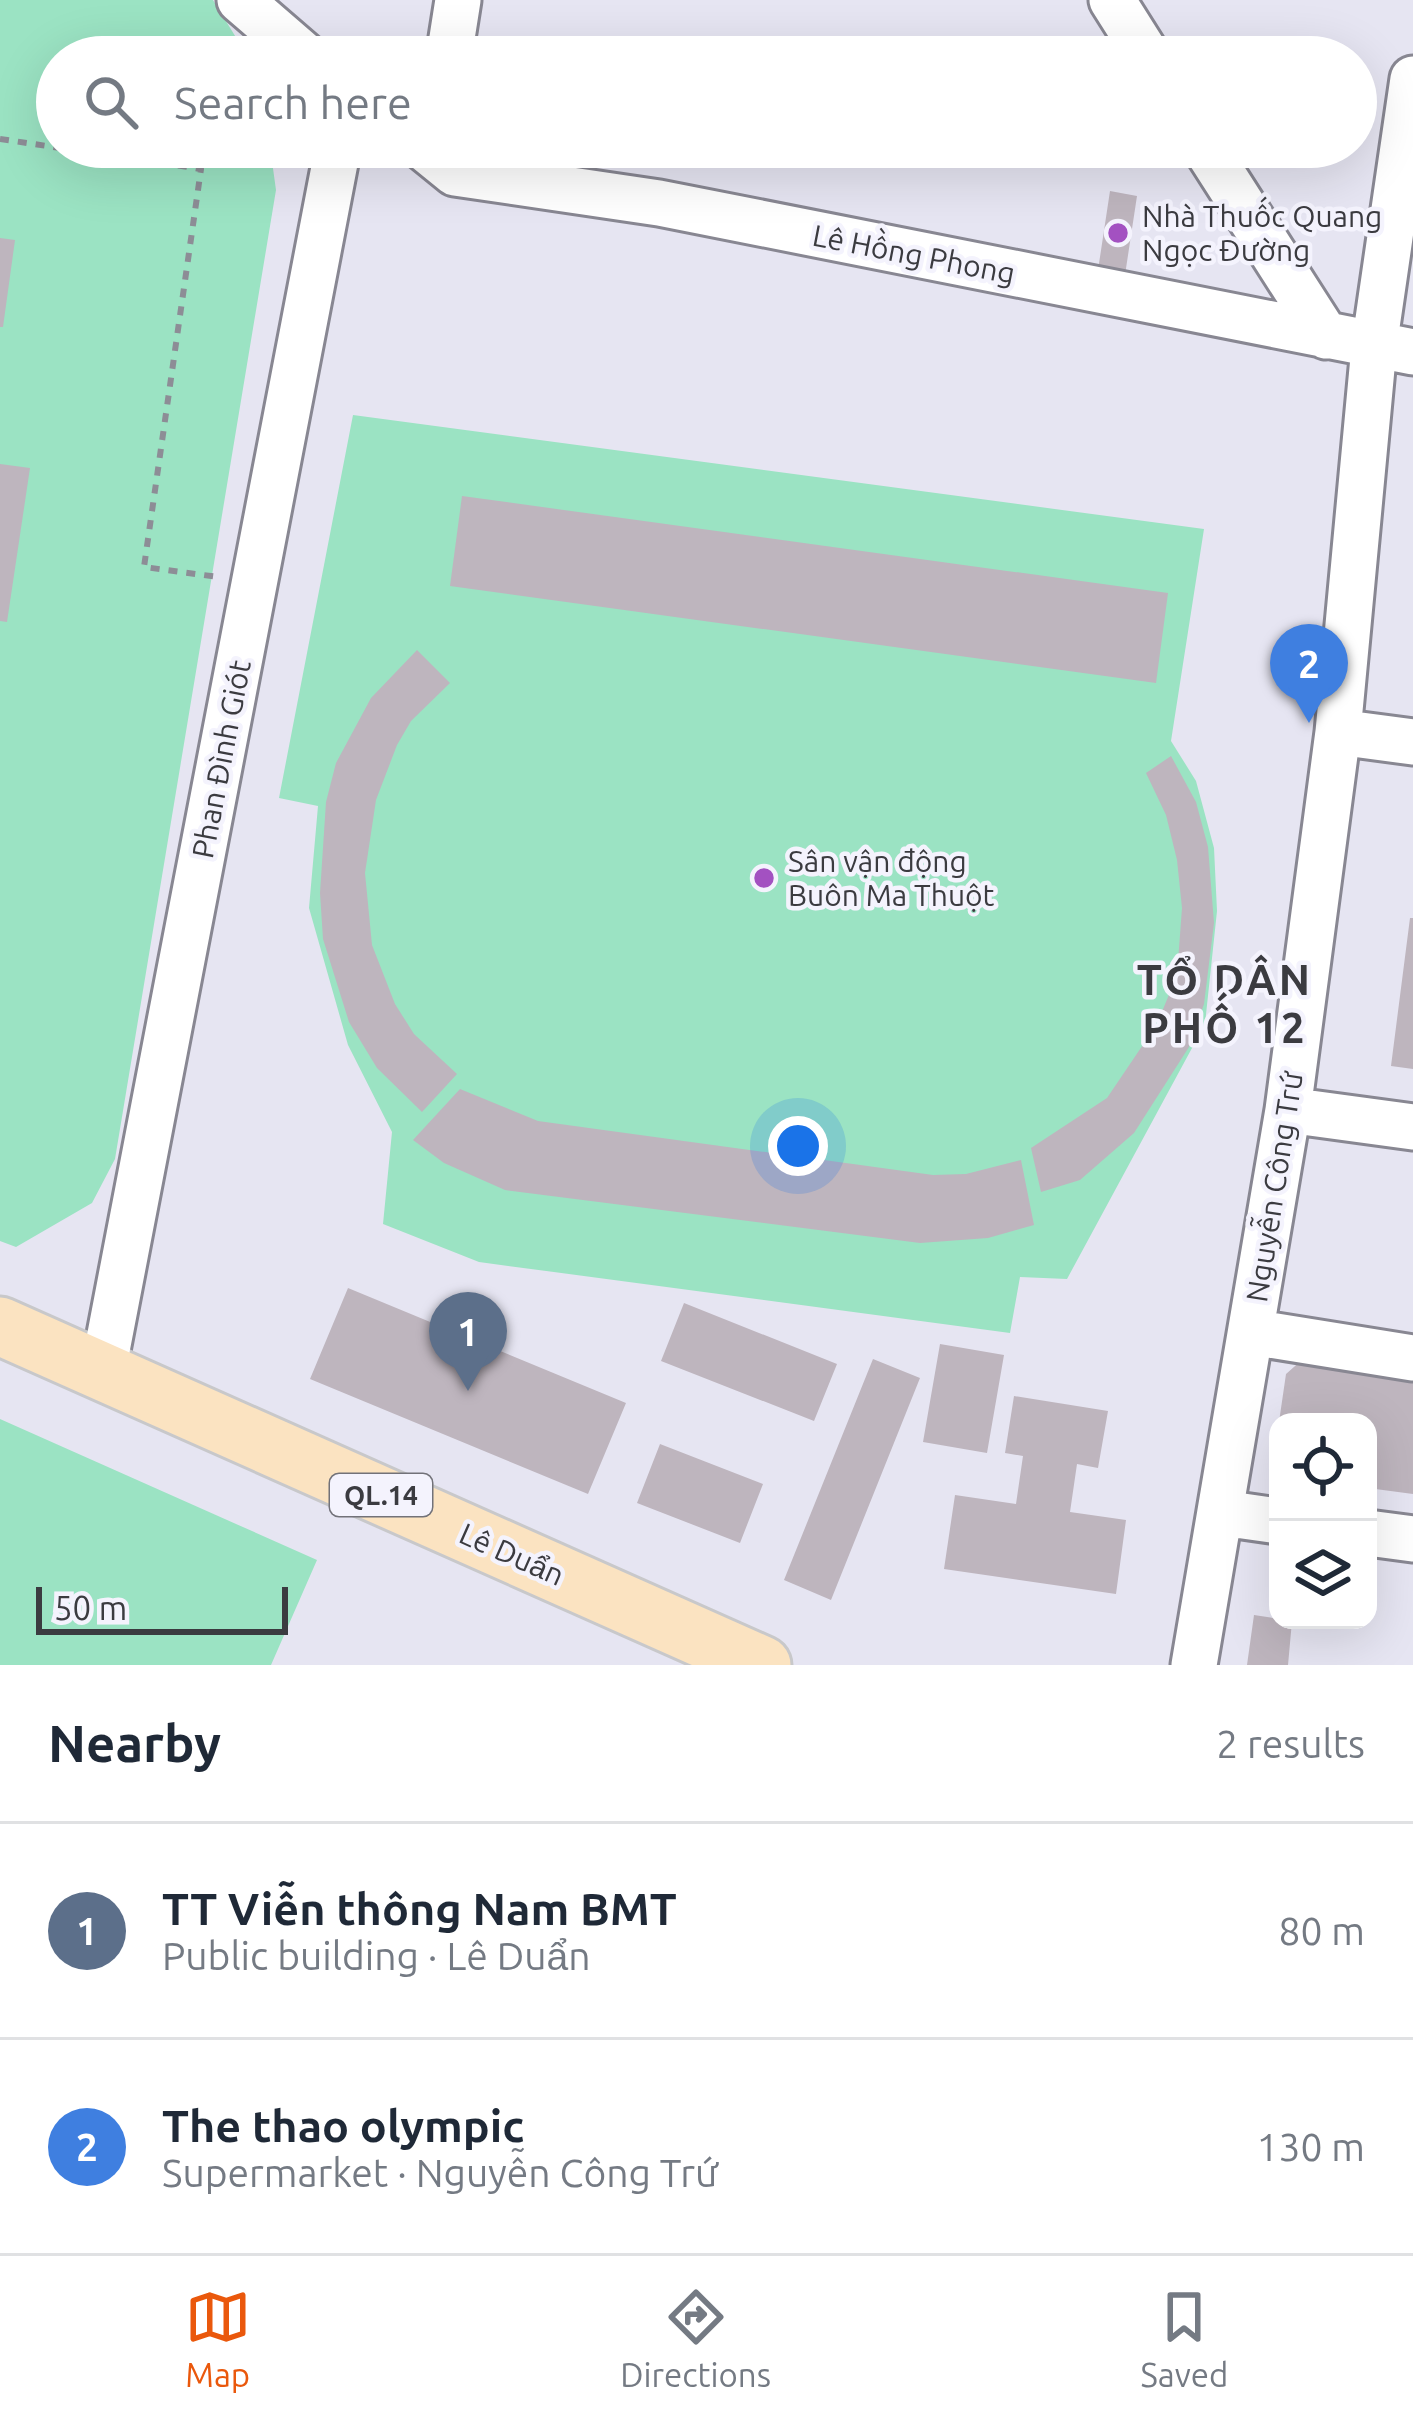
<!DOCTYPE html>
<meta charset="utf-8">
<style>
:root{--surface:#fff;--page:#f6f6f7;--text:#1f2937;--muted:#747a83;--line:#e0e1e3;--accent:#ea580c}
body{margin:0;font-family:Ubuntu,sans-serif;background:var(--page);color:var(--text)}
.controls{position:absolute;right:36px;bottom:36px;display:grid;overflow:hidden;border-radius:24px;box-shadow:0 12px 48px #0002}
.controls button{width:108px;height:108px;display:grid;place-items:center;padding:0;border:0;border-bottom:3px solid var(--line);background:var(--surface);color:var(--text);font:60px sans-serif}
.scale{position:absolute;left:36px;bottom:30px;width:252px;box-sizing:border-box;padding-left:12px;border:6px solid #3b3b40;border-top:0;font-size:33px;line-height:42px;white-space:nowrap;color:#3b3b40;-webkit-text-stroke:9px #f4f3fd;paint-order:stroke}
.you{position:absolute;left:798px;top:1146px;width:42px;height:42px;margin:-30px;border:9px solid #fff;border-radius:50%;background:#1a73e8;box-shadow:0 0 0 18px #1a73e833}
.badge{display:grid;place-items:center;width:78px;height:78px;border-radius:50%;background:var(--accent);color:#fff;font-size:39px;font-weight:700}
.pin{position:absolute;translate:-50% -99px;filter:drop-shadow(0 3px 6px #0008)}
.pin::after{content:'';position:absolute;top:63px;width:42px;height:36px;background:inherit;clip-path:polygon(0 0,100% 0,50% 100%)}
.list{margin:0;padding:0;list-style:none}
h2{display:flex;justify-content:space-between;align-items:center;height:156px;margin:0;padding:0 48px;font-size:51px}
h2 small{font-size:39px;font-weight:400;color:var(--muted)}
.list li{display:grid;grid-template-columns:78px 1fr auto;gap:36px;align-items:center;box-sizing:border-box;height:216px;padding:0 48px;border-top:3px solid var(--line)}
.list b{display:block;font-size:45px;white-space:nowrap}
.list p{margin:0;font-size:39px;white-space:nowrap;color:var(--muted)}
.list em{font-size:39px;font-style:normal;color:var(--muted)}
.icon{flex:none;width:66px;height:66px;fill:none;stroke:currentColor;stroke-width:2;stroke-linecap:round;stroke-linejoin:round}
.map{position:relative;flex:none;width:1413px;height:1665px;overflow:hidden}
.search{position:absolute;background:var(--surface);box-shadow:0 12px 48px #0002;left:36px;right:36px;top:36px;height:132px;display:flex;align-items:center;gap:30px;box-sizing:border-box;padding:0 42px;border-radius:66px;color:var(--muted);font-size:45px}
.sheet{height:588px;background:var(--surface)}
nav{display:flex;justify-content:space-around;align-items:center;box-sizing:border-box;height:168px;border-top:3px solid var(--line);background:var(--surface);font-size:33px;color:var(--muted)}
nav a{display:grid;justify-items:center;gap:6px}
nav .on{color:var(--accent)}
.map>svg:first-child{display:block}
</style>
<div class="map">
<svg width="1413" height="1665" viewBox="0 0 1413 1665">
<rect width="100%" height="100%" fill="#e6e5f2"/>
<path fill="#9be3c3" d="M0 0H213L248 57H57V147H270L276 190 115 1159 92 1203 16 1247 0 1241Z
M353 415 1204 529 1171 741 1196 781 1214 848 1217 911 1205 1024 1067 1279 1020 1277 1010 1333 479 1262 383 1224 392 1132 348 1045 309 908 318 806 279 798Z
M0 1419 317 1560 271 1665H0Z"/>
<path fill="#beb5be" d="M1110 191 1137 196 1125 275 1098 270Z
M0 238 15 240 3 327H0Z
M0 464 30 468 7 622 0 621Z
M462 496 1168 593 1156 683 450 586Z
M417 650 450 683 411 721 397 745 376 800 365 873 372 945 395 1004 414 1034 457 1074 422 1112 377 1068 349 1022 323 939 320 893 326 802 336 763 371 698Z
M1171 756 1196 802 1208 847 1214 923 1204 1004 1189 1047 1134 1133 1080 1180 1041 1192 1031 1148 1107 1098 1157 1024 1177 975 1182 908 1177 860 1166 815 1146 773Z
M1410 918H1413V1069L1391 1066Z
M460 1089 538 1121 933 1175 966 1174 1021 1160 1034 1225 988 1238 920 1243 505 1190 444 1163 413 1140Z
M348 1288 626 1403 588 1494 310 1379Z
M684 1303 837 1364 814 1421 661 1361Z
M940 1344 1004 1355 987 1453 923 1442Z
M873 1359 920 1378 831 1600 784 1580Z
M1303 1359 1413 1374V1494L1368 1488V1422H1279L1286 1374Z
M1014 1396 1108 1411 1098 1468 1077 1464 1070 1512 1126 1520 1116 1594 944 1569 955 1495 1016 1504 1023 1456 1005 1453Z
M660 1444 763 1484 740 1543 637 1503Z
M1254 1615 1292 1621 1288 1665H1247Z"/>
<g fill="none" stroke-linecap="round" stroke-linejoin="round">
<g stroke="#888792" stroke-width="51">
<path id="minor" d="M240 0 306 57
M1112 0 1148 57
M449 57 458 0
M423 147 455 173 659 203 1413 352
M1205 147 1326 336
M1338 732 1413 742
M1288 1110 1413 1127
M1251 1332 1413 1358
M103 1371 338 147
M1222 1513 1278 1521
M1368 1533 1413 1539
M1194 1665 1288 1110 1338 732 1374 347 1413 79"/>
</g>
<g stroke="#c8c8ca" stroke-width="63">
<path id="major" d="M0 1326 762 1665"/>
</g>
<path stroke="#8d8d96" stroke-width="6" stroke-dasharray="9 9" stroke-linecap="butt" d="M0 139 201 169 144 567 218 577"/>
<use href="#minor" stroke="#fff" stroke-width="45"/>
<use href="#major" stroke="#fbe3c1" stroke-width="57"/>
</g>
<g fill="#a351c1" stroke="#f4f3fd" stroke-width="4.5">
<circle cx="1118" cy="233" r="12"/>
<circle cx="764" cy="878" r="12"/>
</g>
<g text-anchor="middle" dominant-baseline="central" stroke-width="9" stroke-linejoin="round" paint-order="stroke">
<rect fill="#f4f3fd" stroke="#727279" stroke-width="3" x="330" y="1474" width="102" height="42" rx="9"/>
<g font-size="27" font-weight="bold" fill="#3b3b40">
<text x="381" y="1495">QL.14</text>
</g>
<g font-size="30" fill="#3b3b40" stroke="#f4f3fd" text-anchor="start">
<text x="1142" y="216">Nhà Thuốc Quang<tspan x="1142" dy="34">Ngọc Đường</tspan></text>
<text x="788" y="861">Sân vận động<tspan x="788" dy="34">Buôn Ma Thuột</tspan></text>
</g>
<g font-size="30" fill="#3b3b40" stroke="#f4f3fd">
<text transform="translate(914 254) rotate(11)">Lê Hồng Phong</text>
<text transform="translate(221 759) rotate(-79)">Phan Đình Giót</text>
<text transform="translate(1274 1187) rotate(-81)">Nguyễn Công Trứ</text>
<text transform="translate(512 1554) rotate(24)">Lê Duẩn</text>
</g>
<g font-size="42" font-weight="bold" letter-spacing="3" fill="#3b3b40" stroke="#f4f3fd">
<text x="1225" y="979">TỔ DÂN<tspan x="1225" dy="48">PHỐ 12</tspan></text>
</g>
</g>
</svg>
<div class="controls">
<button><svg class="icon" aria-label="locate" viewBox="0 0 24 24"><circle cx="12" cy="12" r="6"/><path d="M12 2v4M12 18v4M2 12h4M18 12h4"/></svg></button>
<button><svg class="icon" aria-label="layers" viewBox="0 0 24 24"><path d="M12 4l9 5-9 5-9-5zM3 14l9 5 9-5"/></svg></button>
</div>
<div class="scale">50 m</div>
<div class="you"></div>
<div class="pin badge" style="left:468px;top:1391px;background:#5c6f8a">1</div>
<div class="pin badge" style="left:1309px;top:723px;background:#3f7fe0">2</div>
<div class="search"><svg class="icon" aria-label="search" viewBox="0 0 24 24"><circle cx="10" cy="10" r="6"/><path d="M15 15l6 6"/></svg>Search here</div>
</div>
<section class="sheet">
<h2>Nearby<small>2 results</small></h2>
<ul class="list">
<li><span class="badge" style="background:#5c6f8a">1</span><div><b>TT Viễn thông Nam BMT</b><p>Public building · Lê Duẩn</p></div><em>80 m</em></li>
<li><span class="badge" style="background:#3f7fe0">2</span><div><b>The thao olympic</b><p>Supermarket · Nguyễn Công Trứ</p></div><em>130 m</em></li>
</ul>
</section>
<nav>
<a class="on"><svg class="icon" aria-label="map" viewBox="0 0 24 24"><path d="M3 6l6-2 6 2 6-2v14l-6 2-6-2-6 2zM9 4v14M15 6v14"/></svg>Map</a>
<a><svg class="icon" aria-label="directions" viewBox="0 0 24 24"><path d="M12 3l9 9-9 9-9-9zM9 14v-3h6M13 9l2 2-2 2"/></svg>Directions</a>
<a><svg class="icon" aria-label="saved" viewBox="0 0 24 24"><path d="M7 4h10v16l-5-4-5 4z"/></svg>Saved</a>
</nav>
